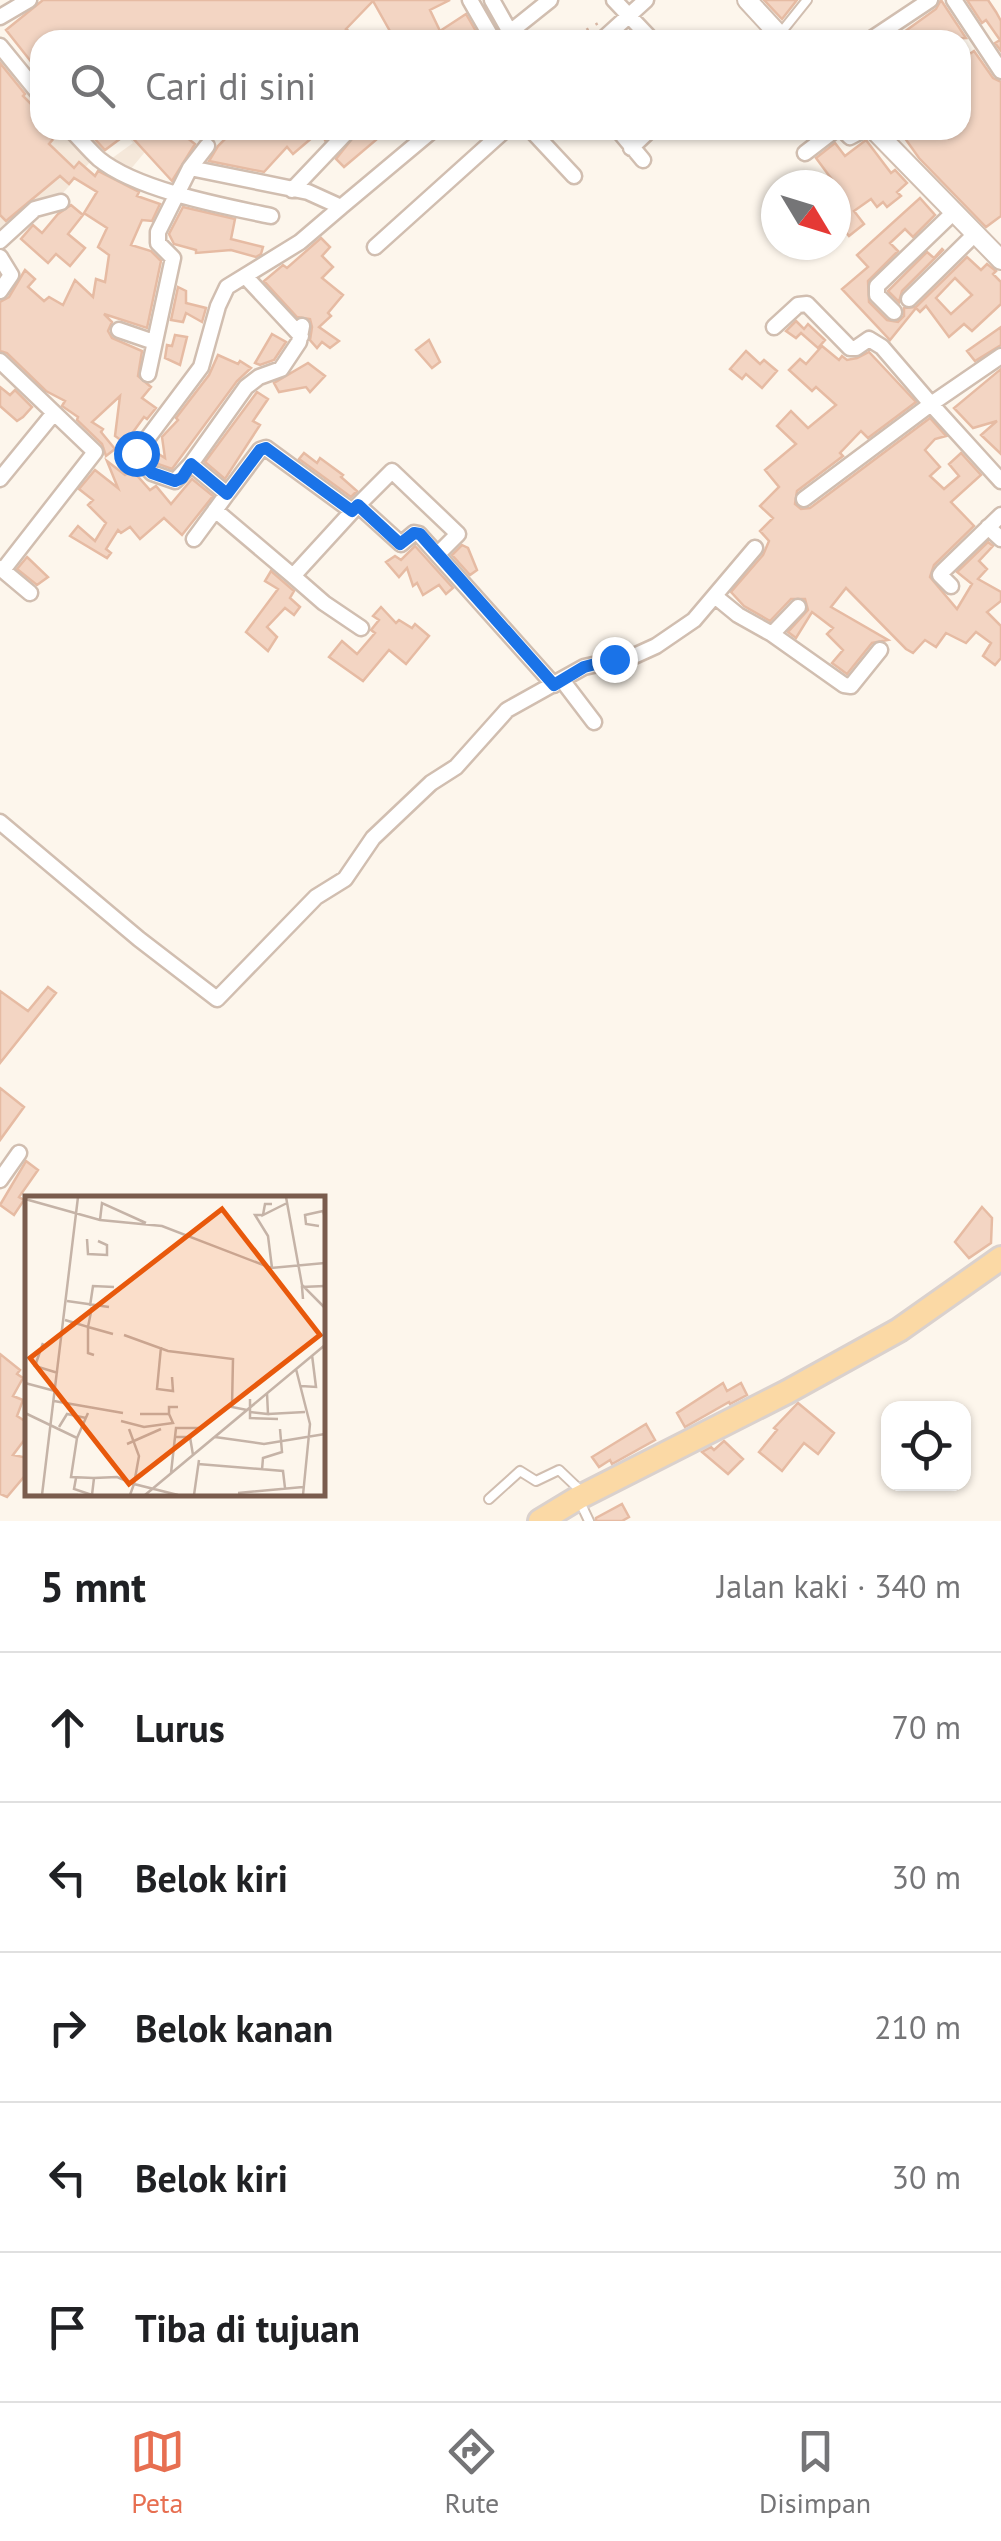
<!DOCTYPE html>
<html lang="id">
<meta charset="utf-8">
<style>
:root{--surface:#fff;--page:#f2f2f2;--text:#202124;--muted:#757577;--line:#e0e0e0;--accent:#e76f51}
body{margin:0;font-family:"PT Sans",sans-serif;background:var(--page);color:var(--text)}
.controls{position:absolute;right:30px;bottom:30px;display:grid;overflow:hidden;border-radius:20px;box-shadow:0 2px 8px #0004}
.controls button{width:90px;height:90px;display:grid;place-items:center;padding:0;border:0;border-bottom:2px solid var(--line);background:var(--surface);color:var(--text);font:50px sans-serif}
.compass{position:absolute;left:761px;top:170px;width:90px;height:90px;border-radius:50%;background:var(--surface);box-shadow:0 2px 8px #0004;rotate:128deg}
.stop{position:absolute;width:30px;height:30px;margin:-22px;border:8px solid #1a73e8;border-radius:50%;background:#fff}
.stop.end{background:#1a73e8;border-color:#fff;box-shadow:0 2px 10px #0008}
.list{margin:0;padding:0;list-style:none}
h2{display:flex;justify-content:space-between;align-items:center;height:130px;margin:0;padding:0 40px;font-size:42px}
h2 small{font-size:32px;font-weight:400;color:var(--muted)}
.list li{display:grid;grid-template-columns:65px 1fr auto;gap:30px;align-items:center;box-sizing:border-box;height:150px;padding:0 40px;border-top:2px solid var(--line)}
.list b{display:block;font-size:38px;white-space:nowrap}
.list em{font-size:32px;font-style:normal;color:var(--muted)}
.icon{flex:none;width:55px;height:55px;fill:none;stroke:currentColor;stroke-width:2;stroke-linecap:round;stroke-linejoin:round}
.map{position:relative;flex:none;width:1001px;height:1521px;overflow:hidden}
.search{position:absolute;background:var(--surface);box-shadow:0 2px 8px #0004;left:30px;right:30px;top:30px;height:110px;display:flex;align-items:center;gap:25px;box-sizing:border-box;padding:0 35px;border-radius:30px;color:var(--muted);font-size:38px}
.sheet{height:880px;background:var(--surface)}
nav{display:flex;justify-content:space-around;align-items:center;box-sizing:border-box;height:140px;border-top:2px solid var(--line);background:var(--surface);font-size:28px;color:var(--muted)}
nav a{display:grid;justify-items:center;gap:5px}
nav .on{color:var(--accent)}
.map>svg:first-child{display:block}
</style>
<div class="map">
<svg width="1001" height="1521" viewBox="0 0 1001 1521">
<rect width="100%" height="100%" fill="#fdf6ec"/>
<path fill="#f5e8da" d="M0 55 40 103V130H63L90 162 62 194 34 203 0 234Z
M82 130H163L130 170 111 159 133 143 126 134 102 154Z"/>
<path fill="#f3d5c3" stroke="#e6bba3" stroke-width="2.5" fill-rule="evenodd" d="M43 0H450L430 10 440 31 466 14 481 40H464L460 34 451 40H395L373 1 346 29 360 40H278L274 35 268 40H40V73L6 30Z
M764 0H797L782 19Z
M941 0 966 38 893 40 936 9Z
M967 0H988L996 12 1001 21V51L995 43 1000 40 986 20 982 23Z
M974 51 993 78 1001 82V216L986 227 919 158 899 130H961L967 123 961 115V60Z
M0 63 25 94 23 96 40 113V130H61L49 144 74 168 79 162 95 176 98 171 139 192 137 196 160 204 152 221 142 220 131 245 151 251 161 261 147 328 104 314 112 322 108 331 112 338 142 351 138 376 151 387 142 398 156 408 147 419 144 417 125 443 115 436 120 396 92 422 103 429 101 432 115 449 106 456 102 444 77 420 78 417 62 406 65 401 46 391 7 353 0 351V302L9 297 25 270 35 279 28 287 44 301 49 297 63 305 75 280 93 297 96 279 105 282 109 255 98 247 107 228 84 213 97 192 74 178 69 184 60 176 6 221 0 215Z
M102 130H177L195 144 172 181 128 133 105 150 93 137Z
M234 130H334L325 140 320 131 293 154 287 147 264 172 209 161 218 146Z
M359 130H367L376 140 344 167 336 159Z
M866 140 891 173 895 170 907 183 897 192 901 196 887 207 883 202 877 207 871 199 854 211 864 224 849 236 836 220V185L816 158 835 143 845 156Z
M920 198 935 215 913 237 905 229 890 243 898 251 868 281 869 302 887 320 898 322 904 316V308L916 307 967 257 981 270 987 264 996 271 993 274 1001 282V304L972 331 964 324 949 337 926 306 920 312 916 308 890 340 842 289 868 267 857 255ZM955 278 972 295 951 314 936 298Z
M71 205 83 215 68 234 85 248 70 266 56 254 48 263 21 239 33 225 42 233 58 214Z
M183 207 235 219 231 239 263 247 261 254 256 257 231 250 196 253V250L174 244 169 234Z
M321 238 330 247 322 256 333 267 322 278 343 295 328 313 331 316 319 327 339 341 330 348 322 342 317 348 310 340 312 327 310 319 297 317 264 281 283 265 287 268Z
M942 249 943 250 902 291 899 302 888 291 927 252 934 258Z
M178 287 186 291V303L206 308 202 322 186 313 183 322 171 320Z
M796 321 804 329 808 324 825 340 818 348 801 333 796 338 786 331Z
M1001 327V345L975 361 967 351Z
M272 334 286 342 274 360 260 365 255 363Z
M175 335 187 337 180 365 165 358 167 345 172 346Z
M429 340 440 362 432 368 416 350Z
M822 346 839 360 842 356 847 360 857 358 869 352 916 402 868 438 861 431 840 453 843 456 797 491 795 504 801 509 810 508 930 418 946 436 935 439 925 450 940 467 930 476 944 489 959 476 949 464 961 453 981 475 951 502 974 526 934 565 930 577 957 609 972 584 957 572 988 542 993 546 979 561 987 569 978 579 1001 592V601L987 612 1001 626V658L995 665 983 656 991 643 976 632 966 643 946 633 936 647 925 640 913 653 906 649 846 588 831 607 888 640 872 643 847 674 832 663 843 650 827 634 833 628 812 612 796 638 788 632 808 610 805 599H791L770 621 744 606 731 592 763 555 769 541 760 531 773 518 760 506 779 487 765 470 796 444 777 426 791 411 808 428 836 405 816 387 812 391 789 370 800 359 806 364Z
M746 351 760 364 764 360 777 371 762 388 746 374 742 379 730 369Z
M218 355 238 364 240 361 251 368 237 381 172 469 158 464 149 454 152 450 165 458 162 437 178 420 176 418 209 375Z
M308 363 325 376 310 392 306 387 279 392 274 383Z
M1001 369V454L981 435 997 421 973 428 954 408Z
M0 387 10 395 15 390 32 407 23 417 17 421 0 406Z
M257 392 268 399 253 421 260 425 225 479 205 462Z
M304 453 317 463 320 458 343 475 341 477 357 491 351 497 299 459Z
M107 461 125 475 132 470 150 490 156 486 171 504 192 479 213 496 182 535 164 518 140 539 130 527 121 533 118 530 106 549 111 553 107 558 70 536 78 526 95 541 106 523 88 505 93 500 79 489 95 470 118 488Z
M462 545 468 548 477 570 470 575 452 555Z
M415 546 453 588 446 594 439 585 423 595 417 583 413 586 407 568 399 577 386 562 395 556 401 560Z
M27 557 48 577 37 585 17 569Z
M271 571 294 591 290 598 300 607 294 615 285 608 267 627 277 637 268 651 246 632 278 589 265 581Z
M381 607 396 623 399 620 412 628 415 624 429 636 406 664 389 650 363 681 329 657 342 641 357 654 375 633 371 630 379 620 373 616Z
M48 987 56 993 0 1063V991L28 1011Z
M0 1088 24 1107 0 1140Z
M26 1161 38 1170 19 1197 24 1200 14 1215 0 1205Z
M982 1207 992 1218 991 1243 969 1258 955 1242Z
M0 1354 20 1370 17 1374 23 1378 13 1396 23 1400 17 1416 28 1423V1435L13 1455 28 1458V1472L7 1497 0 1494Z
M723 1383 727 1391 741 1383 747 1395 730 1404 729 1402 685 1427 677 1413Z
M798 1403 834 1433 818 1454 804 1443 782 1471 759 1452 777 1430 774 1428Z
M646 1424 655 1440 612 1464 610 1460 599 1467 592 1457Z
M724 1441 743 1459 728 1474 702 1452 711 1447 714 1450Z
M622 1504 629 1517 622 1521H596V1518Z"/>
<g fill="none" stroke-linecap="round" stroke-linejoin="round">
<g stroke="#d1beb0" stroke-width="12">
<path id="service" d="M779 35 807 0
M489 1499 520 1471 536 1481 559 1470 581 1491
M580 1502 589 1521"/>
</g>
<g stroke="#d1beb0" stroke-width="19">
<path id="minor" d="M470 0 493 40
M492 0 510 32
M614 0 652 40
M954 0 1001 71
M0 17 29 0
M500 40 550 0
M602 40 646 0
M870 40 930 0
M0 46 40 95
M71 130C80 139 89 150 99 159 137 190 223 206 271 216
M531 130 574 176
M618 130 643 160
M843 130 850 137 863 130
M631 148 650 130
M805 153 835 130
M190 168 308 192 341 207 433 130
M292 190 349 130
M0 241 35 209 61 202
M375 247 505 130
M0 257 11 275 0 291
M245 276 301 336
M909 299 975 234
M894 312 877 295V286L954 212
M774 327 798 305 807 304 850 348H856L869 339 882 347 931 404 804 499
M119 330 154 342
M1001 356 931 404 1001 481
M0 361 95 452 3 570
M148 374 173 258 158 243V232L190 168 207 146
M191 464 175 481 152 473 135 455 201 367 218 306 227 287 300 242 341 207
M0 479 54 413
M227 494 260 450 266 448 352 511
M358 505 392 471 458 534 438 554
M215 510 293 576
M988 527 1001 539
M194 539 227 494 191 464 246 387 259 377 281 369 299 342 302 326
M0 568 30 593
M951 586 940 575 943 571 1001 515
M716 597 738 615 772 634 798 607
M361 628 324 603 293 576 358 505 401 544 414 533 419 534 554 685
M772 634 844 685 851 686 880 650
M562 680 594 722
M0 822 139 939 217 999 316 897 345 879 373 838 431 783 456 767 507 710 584 667 634 656 656 646 694 620 755 548
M0 1180 19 1153"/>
</g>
<g stroke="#d1beb0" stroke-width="22">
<path id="tertiary" d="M747 0 784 40
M874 130 1001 260"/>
</g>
<g stroke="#dad1cd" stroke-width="28">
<path id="primary" d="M540 1521 578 1498 787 1392 899 1330 1001 1258"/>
</g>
<path stroke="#d9b8a5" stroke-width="2.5" stroke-dasharray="2.5 8" stroke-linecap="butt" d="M568 40 602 21"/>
<use href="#service" stroke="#fff" stroke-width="8"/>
<use href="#minor" stroke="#fff" stroke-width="14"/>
<use href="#tertiary" stroke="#fff" stroke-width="18"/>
<use href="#primary" stroke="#fbd9a5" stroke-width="22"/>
</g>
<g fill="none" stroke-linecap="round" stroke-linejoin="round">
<path stroke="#1a73e8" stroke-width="12" d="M136 453V458L152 473 175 481 182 478 191 464 227 494 260 450 266 448 352 511 358 505 400 544 414 533 420 534 554 685 584 667 614 659"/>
</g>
<g transform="translate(25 1196)">
<rect width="300" height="300" fill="#fdf6ec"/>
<path fill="none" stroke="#c5b3a7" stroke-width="2.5" d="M261 1 277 89 300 112M0 3 75 24 137 30 246 72 300 67M247 8H240L238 19 262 7M238 19H230L243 40 247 72M75 24 77 7 121 27M294 30 281 28 280 19 298 15 300 21M62 43 63 58 82 59V49L73 45M278 103 277 91 300 90M42 105 84 111M65 110 68 90 89 91M40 124 63 131 67 111M99 139 143 155 208 163 207 211 222 214M18 147 10 170 33 177M136 151 132 193 148 195 147 181M69 159 63 157V131L88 138M271 173 285 228 278 299M0 187 30 195M276 190 291 191 287 159M225 203V216L243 218 242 197M29 205 98 217M225 216V222L253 223M0 217 52 242 63 217M115 218H144V211H153M243 218 280 216M96 225 119 231 148 227 144 218M34 231 42 218 61 222M104 233 114 260 109 288 153 299M151 241H165L168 259M190 241 239 248 300 238M52 242 46 281 69 282M102 248 136 233M173 268 258 275 260 292M237 274 238 262 257 256 255 233M146 277 151 232H175M51 282 49 293 67 299M213 297 278 291M0 299H53M17 299 53 1M67 299 69 282 92 281 109 288 105 299M120 299 300 149M169 299 174 264"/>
<path fill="#e8590c" fill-opacity="0.15" stroke="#e8590c" stroke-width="5" d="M197 13 295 139 104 288 5 162Z"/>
<rect width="300" height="300" fill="none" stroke="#7a5c4d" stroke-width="5"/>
</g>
</svg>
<div class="controls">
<button><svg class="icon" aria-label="locate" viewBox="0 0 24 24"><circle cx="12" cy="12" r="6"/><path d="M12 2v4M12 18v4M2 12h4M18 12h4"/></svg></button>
</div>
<svg class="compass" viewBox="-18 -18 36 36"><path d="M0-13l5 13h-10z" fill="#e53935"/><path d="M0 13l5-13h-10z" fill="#757577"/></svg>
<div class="stop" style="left:136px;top:453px"></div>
<div class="stop end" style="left:614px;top:659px"></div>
<div class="search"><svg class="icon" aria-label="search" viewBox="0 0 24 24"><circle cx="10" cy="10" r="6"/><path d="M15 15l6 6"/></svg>Cari di sini</div>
</div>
<section class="sheet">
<h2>5 mnt<small>Jalan kaki · 340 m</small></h2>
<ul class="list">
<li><svg class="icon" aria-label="ahead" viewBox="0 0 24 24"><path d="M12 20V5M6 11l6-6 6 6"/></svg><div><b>Lurus</b></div><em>70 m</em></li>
<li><svg class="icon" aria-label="left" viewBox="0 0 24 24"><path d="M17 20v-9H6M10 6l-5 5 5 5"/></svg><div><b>Belok kiri</b></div><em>30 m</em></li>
<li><svg class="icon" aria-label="right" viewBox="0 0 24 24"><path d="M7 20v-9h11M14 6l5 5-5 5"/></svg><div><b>Belok kanan</b></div><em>210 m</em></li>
<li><svg class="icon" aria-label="left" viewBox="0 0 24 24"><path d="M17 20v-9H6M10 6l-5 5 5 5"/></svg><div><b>Belok kiri</b></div><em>30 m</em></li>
<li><svg class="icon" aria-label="arrive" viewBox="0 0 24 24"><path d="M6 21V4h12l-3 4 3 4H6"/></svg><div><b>Tiba di tujuan</b></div></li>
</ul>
</section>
<nav>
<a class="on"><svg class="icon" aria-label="map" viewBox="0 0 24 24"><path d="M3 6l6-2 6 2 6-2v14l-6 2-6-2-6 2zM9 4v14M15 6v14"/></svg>Peta</a>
<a><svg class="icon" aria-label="directions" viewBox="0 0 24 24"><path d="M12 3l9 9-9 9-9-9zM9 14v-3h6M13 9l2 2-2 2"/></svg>Rute</a>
<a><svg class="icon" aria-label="saved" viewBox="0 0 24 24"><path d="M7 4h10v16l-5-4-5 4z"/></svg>Disimpan</a>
</nav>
